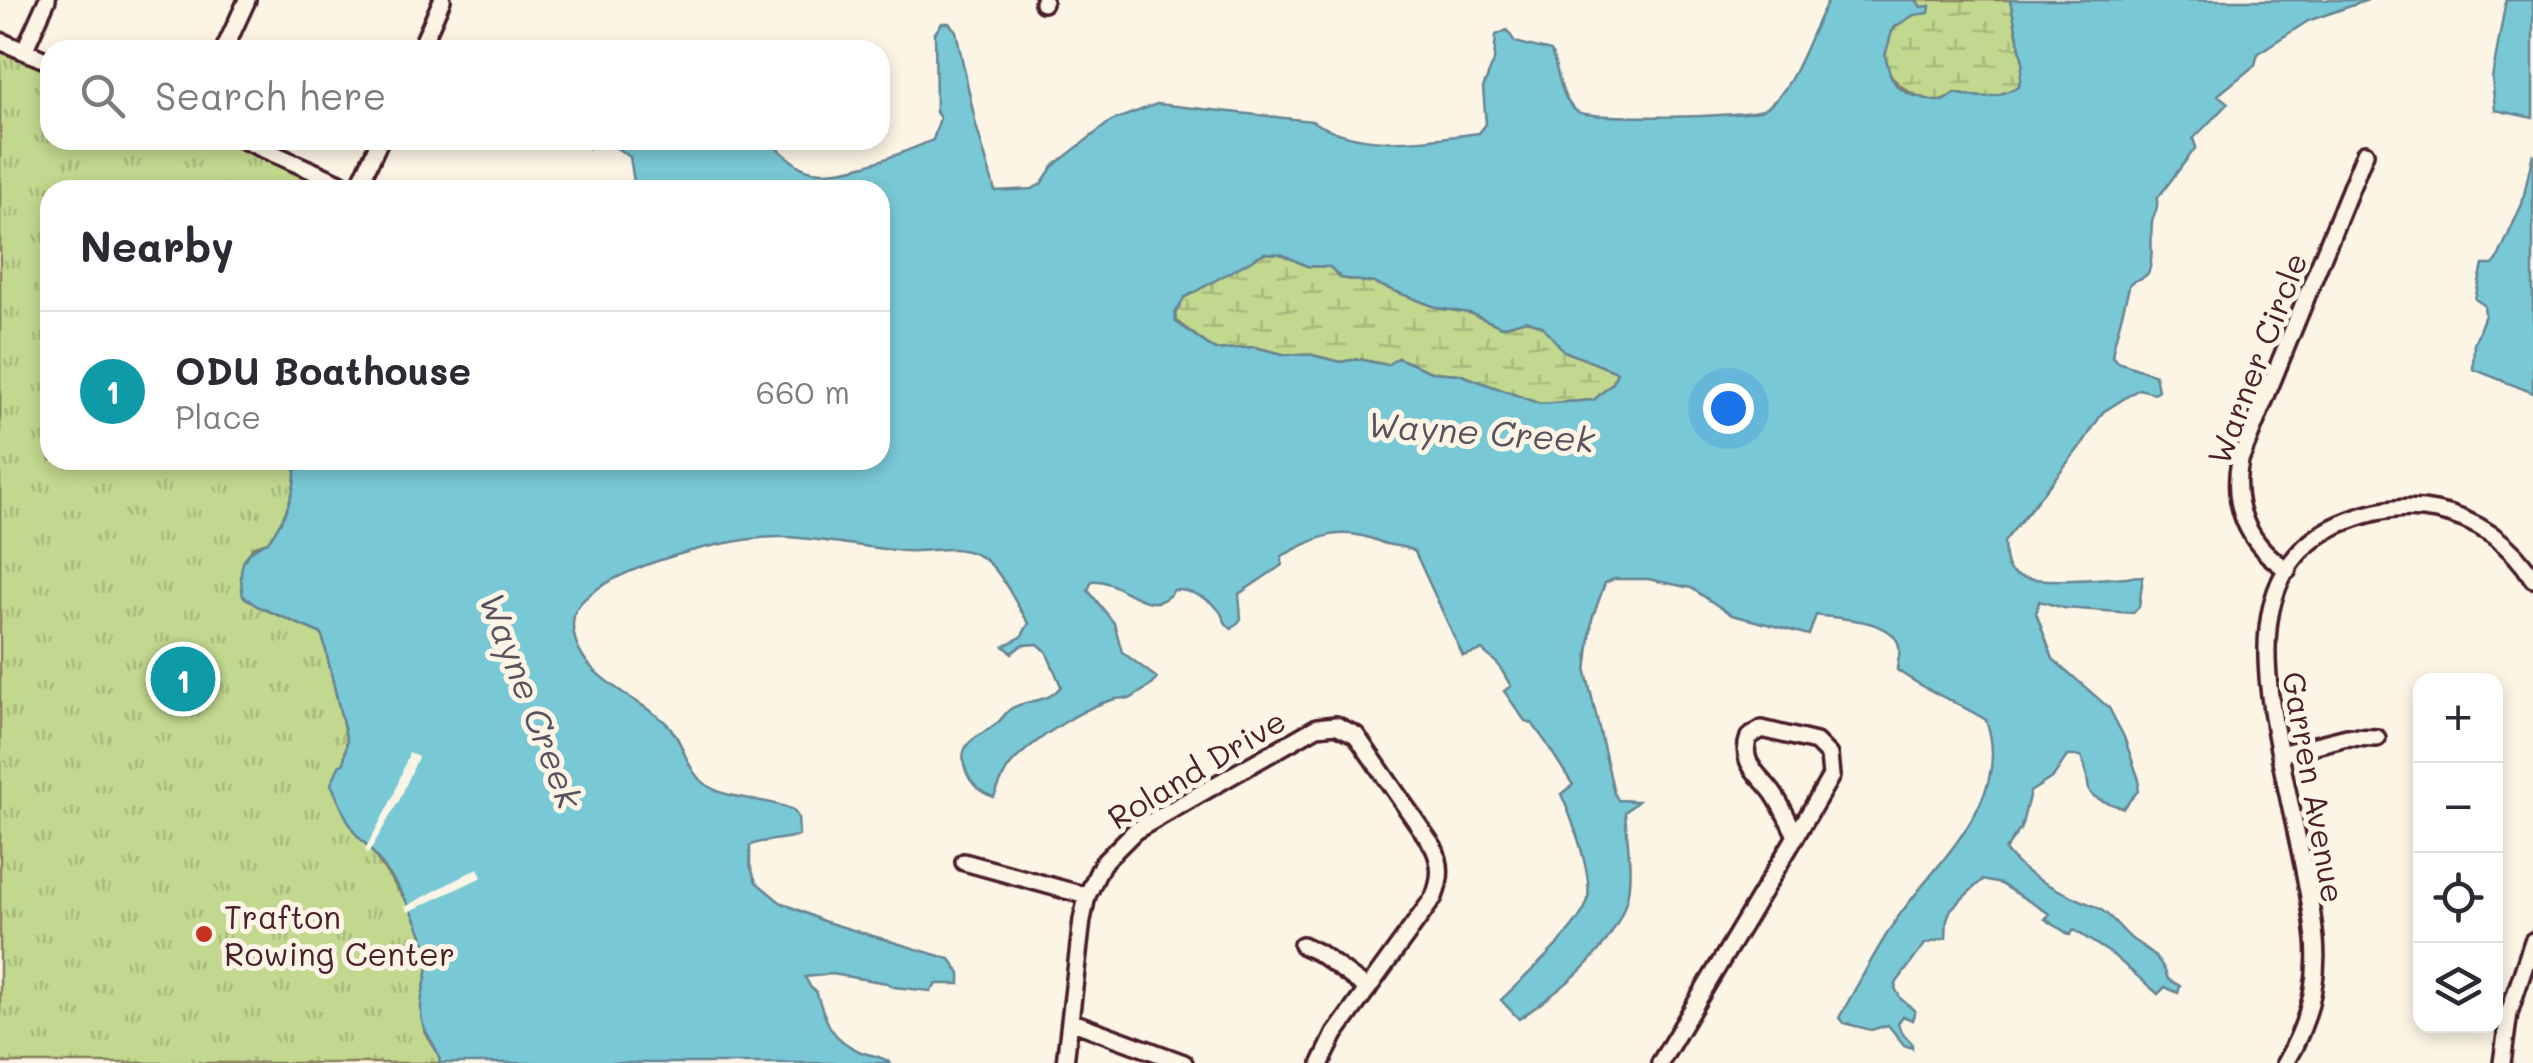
<!DOCTYPE html>
<meta charset="utf-8">
<style>
:root{--surface:#fff;--page:#f7f7f7;--text:#2b2b33;--muted:#7c7c81;--line:#e1e1e2;--accent:#ea580c}
body{margin:0;font-family:Mali,sans-serif;background:var(--page);color:var(--text)}
.controls{position:absolute;right:30px;bottom:30px;display:grid;overflow:hidden;border-radius:20px;box-shadow:0 5px 15px #0003}
.controls button{width:90px;height:90px;display:grid;place-items:center;padding:0;border:0;border-bottom:2px solid var(--line);background:var(--surface);color:var(--text);font:50px sans-serif}
.you{position:absolute;left:1728px;top:408px;width:35px;height:35px;margin:-25px;border:8px solid #fff;border-radius:50%;background:#1a73e8;box-shadow:0 0 0 15px #1a73e833}
.badge{display:grid;place-items:center;width:65px;height:65px;border-radius:50%;background:var(--accent);color:#fff;font-size:32px;font-weight:700}
.pin{position:absolute;translate:-50% -50%;border:5px solid #fff;box-shadow:0 2px 10px #0006}
.list{margin:0;padding:0;list-style:none}
h2{display:flex;justify-content:space-between;align-items:center;height:130px;margin:0;padding:0 40px;font-size:42px}
h2 small{font-size:32px;font-weight:400;color:var(--muted)}
.list li{display:grid;grid-template-columns:65px 1fr auto;gap:30px;align-items:center;box-sizing:border-box;height:160px;padding:0 40px;border-top:2px solid var(--line)}
.list b{display:block;font-size:38px;white-space:nowrap}
.list p{margin:0;font-size:32px;white-space:nowrap;color:var(--muted)}
.list em{font-size:32px;font-style:normal;color:var(--muted)}
.icon{flex:none;width:55px;height:55px;fill:none;stroke:currentColor;stroke-width:2;stroke-linecap:round;stroke-linejoin:round}
.map{position:relative;flex:none;width:2533px;height:1063px;overflow:hidden}
.search{position:absolute;background:var(--surface);box-shadow:0 5px 15px #0003;left:40px;top:40px;width:850px;height:110px;display:flex;align-items:center;gap:25px;box-sizing:border-box;padding:0 35px;border-radius:30px;color:var(--muted);font-size:38px}
.panel{position:absolute;background:var(--surface);box-shadow:0 5px 15px #0003;left:40px;top:180px;width:850px;height:290px;border-radius:30px}
.map>svg:first-child{display:block}
</style>
<div class="map">
<svg width="2533" height="1063" viewBox="0 0 2533 1063">
<defs>
<pattern id="wetland-marsh" width="20" height="14" patternUnits="userSpaceOnUse" patternTransform="scale(2.5)"><rect width="20" height="14" fill="#c1d88e"/><path d="M1 5h8M5 5V1M11 12h8M15 12V8" fill="none" stroke="#a7b97b"/></pattern>
<pattern id="park-tufts" width="24" height="20" patternUnits="userSpaceOnUse" patternTransform="scale(2.5)"><rect width="24" height="20" fill="#c1d88e"/><path d="M3 7l-1-3M5 7V3M7 7l1-3M15 17l-1-3M17 17v-4M19 17l1-3" fill="none" stroke="#a7b97b"/></pattern>
</defs>
<rect width="100%" height="100%" fill="#fcf5e5"/>
<filter id="ink" filterUnits="userSpaceOnUse"><feTurbulence type="fractalNoise" baseFrequency=".01" numOctaves="2"/><feDisplacementMap in="SourceGraphic" scale="20" xChannelSelector="R" yChannelSelector="G"/><feConvolveMatrix kernelMatrix="1 2 1 2 8 2 1 2 1" color-interpolation-filters="sRGB"/></filter>
<g filter="url(#ink)">
<path fill="url(#wetland-marsh)" stroke="#867c5c" stroke-width="2.5" d="M1916 0H2010L2023 62 2019 86C1992 100 1984 100 1955 93 1950 95 1947 99 1942 101 1936 103 1931 101 1926 99 1896 90 1873 64 1891 33 1897 22 1913 16 1921 7Z
M1264 253 1281 254 1307 266 1330 267 1341 278 1374 283 1438 308 1470 313 1502 327 1526 320 1543 326 1564 351 1617 372 1613 383 1594 400 1540 404 1459 374 1431 372 1398 358 1388 365 1358 359 1340 362 1312 355 1283 354 1255 347 1215 350 1176 321 1175 314 1183 298Z"/>
<path fill="url(#park-tufts)" stroke="#867c5c" stroke-width="2.5" d="M0 40 50 61V140H237L356 190H50V460H295C298 490 286 518 268 542L252 547 243 596 257 606 322 634 347 741 344 763 370 849 418 918 429 958 424 1030 440 1057V1063H0Z"/>
<path fill="#79c8d6" stroke="#668492" stroke-width="2.5" fill-rule="evenodd" d="M1829 0H1916L1921 7 1930 6 1929 13 1914 15 1893 28 1885 56 1891 77 1897 86 1909 94 1934 101H1943L1955 93C1982 99 1994 99 2019 86L2023 62 2010 0H2368L2308 21 2258 53 2255 65 2218 95 2228 103 2193 139 2196 147 2157 199C2159 210 2154 212 2152 222 2150 238 2154 256 2149 271 2146 279 2136 279 2130 283L2114 345 2112 356 2118 362 2155 375 2158 390 2154 393 2139 389 2103 412 2083 443 2004 542C2005 552 2004 565 2011 572 2028 587 2117 577 2143 576L2139 607 2133 613 2064 608 2039 601 2036 613 2053 659 2109 708 2124 737 2139 780 2138 791 2123 808C2073 792 2097 794 2081 756H2067L2053 777 2030 792 2021 828 2005 850C2028 881 2065 892 2098 908 2113 916 2121 931 2133 940 2150 951 2162 959 2168 979L2180 986 2178 993 2165 987 2158 994 2113 955 2074 930 2070 935 2045 919 2050 914 2001 884 1982 880 1951 909 1947 919 1946 938 1925 944 1897 982 1895 988 1901 999 1915 1011 1912 1020 1903 1016 1898 1023 1901 1032 1912 1043V1048L1904 1045 1888 1025 1871 1030 1843 1023 1839 1018C1857 987 1874 953 1894 923 1934 863 2015 800 1986 720 1957 702 1926 691 1897 670 1897 662 1901 655 1899 646 1893 619 1839 619 1816 615L1809 635 1732 615 1691 588 1648 579H1614L1605 583 1592 619 1586 672 1614 793 1618 800 1638 801 1625 812C1627 839 1633 871 1627 898 1614 950 1561 990 1519 1019L1501 1000C1522 979 1583 926 1588 899 1592 873 1572 818 1561 794L1573 785 1545 741 1532 723 1525 721 1504 691 1511 686 1498 664 1482 650 1463 656 1415 552C1405 545 1394 547 1383 543 1341 525 1322 535 1282 556V565L1239 594 1241 619 1232 629C1222 623 1225 617 1218 609 1209 598 1188 589 1174 590 1150 623 1122 578 1092 581L1088 590 1114 623 1122 652 1157 678 1153 684 1130 699C1101 692 1025 745 1008 768 1002 777 998 788 994 797 981 793 971 784 966 771 955 741 980 737 996 724 1003 719 1005 712 1012 708 1031 698 1048 704 1061 686L1046 651 1038 644 1022 645 1012 653 1004 646 1021 637 1029 623C1012 601 1001 563 973 553 950 544 929 553 906 551 865 548 825 539 785 537 736 535 611 565 579 605 573 612 572 625 574 634 582 678 635 696 665 722 684 739 685 770 706 785 732 802 767 797 793 810L798 817 799 835C782 841 765 838 750 846V865L756 882 780 902 823 921 950 959 960 973V984H937L930 991 894 987 887 983 832 974 805 977 811 988 816 991C826 1021 829 1038 861 1052 872 1056 882 1056 890 1063H440C439 1047 425 1036 422 1021 417 995 432 972 427 952 418 914 396 881 371 850 366 844 360 839 355 833 345 818 338 799 331 784L339 766 344 763 347 741 322 634 257 606 243 596C238 569 240 552 268 542 286 517 298 490 295 460H880V190H640L635 188 630 157 609 143 599 141 589 148 587 140H623L627 146C647 148 662 143 681 140 704 137 737 137 760 140 779 143 787 162 805 169 837 181 902 153 933 140L940 118 936 112 935 33 942 23H949L956 31 976 125 995 191 1032 189 1041 184 1053 166 1111 121 1157 104 1312 121C1365 152 1421 140 1479 133L1486 124 1483 88 1494 61 1496 35 1507 30 1515 42 1551 51C1558 68 1561 103 1578 112 1593 120 1746 117 1762 110 1795 94 1810 29 1829 0ZM1264 253 1281 254 1307 266 1330 267 1341 278 1374 283 1438 308 1470 313 1502 327 1526 320 1542 326 1564 351 1617 372 1613 383 1594 400 1540 404 1459 374 1431 372 1398 358 1387 365 1358 359 1340 362 1312 355 1283 354 1254 347 1215 350 1176 322 1175 314 1184 298Z
M2506 0H2533V118L2495 110 2492 78Z
M2533 153V393L2473 369 2474 344 2485 315 2484 305 2475 299 2483 265H2493L2497 260 2522 204Z"/>
<path fill="#fcf5e5" d="M409 753 418 757 400 799 368 854 365 850 393 797Z
M478 868 482 877 408 912 405 907Z"/>
<g fill="none" stroke-linecap="round" stroke-linejoin="round">
<g stroke="#4a1f2b" stroke-width="22">
<path id="street" d="M1043 3 1044 0
M0 41 50 62
M224 50 247 0
M420 50 442 0
M24 51 47 0
M243 140 356 190
M357 190 380 140
M2288 570C2248 545 2231 506 2240 460L2365 153
M1762 729 1816 742 1829 755 1831 776 1796 836C1789 821 1782 806 1773 793 1759 774 1739 763 1749 737Z
M2280 754 2347 737 2377 738
M964 862 1087 896
M1302 945 1319 953 1368 989
M1070 1021 1184 1063
M1065 1063 1082 920 1087 896 1102 864 1135 831 1317 727 1336 725 1356 735 1433 846C1442 864 1441 879 1434 897L1335 1034 1321 1063
M1660 1063 1796 836
M2285 1063C2307 1026 2319 983 2315 939 2309 881 2292 818 2281 760 2265 678 2243 567 2340 524 2370 511 2404 504 2436 511 2477 519 2512 544 2533 579
M2502 1063 2509 1013 2533 941"/>
</g>
<use href="#street" stroke="#fcf5e5" stroke-width="15"/>
</g>
</g>
<circle fill="#c8321e" stroke="#fcf5e5" stroke-width="4" cx="204" cy="934" r="10"/>
<g text-anchor="middle" dominant-baseline="central" stroke-width="10" stroke-linejoin="round" paint-order="stroke">
<g font-size="32" fill="#4a1f2b" stroke="#fcf5e5">
<text transform="translate(2256 358) rotate(-69)">Warner Circle</text>
<text transform="translate(1196 768) rotate(-31)">Roland Drive</text>
<text transform="translate(2315 787) rotate(80)">Garren Avenue</text>
</g>
<g font-size="32" fill="#4a1f2b" stroke="#fcf5e5" text-anchor="start">
<text x="224" y="916">Trafton<tspan x="224" dy="37">Rowing Center</tspan></text>
</g>
<g font-size="35" font-style="italic" fill="#58525e" stroke="#fcf5e5">
<text transform="translate(1481 431) rotate(4)">Wayne Creek</text>
<text transform="translate(532 700) rotate(69)">Wayne Creek</text>
</g>
</g>
</svg>
<div class="controls">
<button>+</button>
<button>−</button>
<button><svg class="icon" aria-label="locate" viewBox="0 0 24 24"><circle cx="12" cy="12" r="6"/><path d="M12 2v4M12 18v4M2 12h4M18 12h4"/></svg></button>
<button><svg class="icon" aria-label="layers" viewBox="0 0 24 24"><path d="M12 4l9 5-9 5-9-5zM3 14l9 5 9-5"/></svg></button>
</div>
<div class="you"></div>
<div class="pin badge" style="left:183px;top:679px;background:#0f9aa8">1</div>
<div class="search"><svg class="icon" aria-label="search" viewBox="0 0 24 24"><circle cx="10" cy="10" r="6"/><path d="M15 15l6 6"/></svg>Search here</div>
<section class="panel">
<h2>Nearby<small></small></h2>
<ul class="list">
<li><span class="badge" style="background:#0f9aa8">1</span><div><b>ODU Boathouse</b><p>Place</p></div><em>660 m</em></li>
</ul>
</section>
</div>
